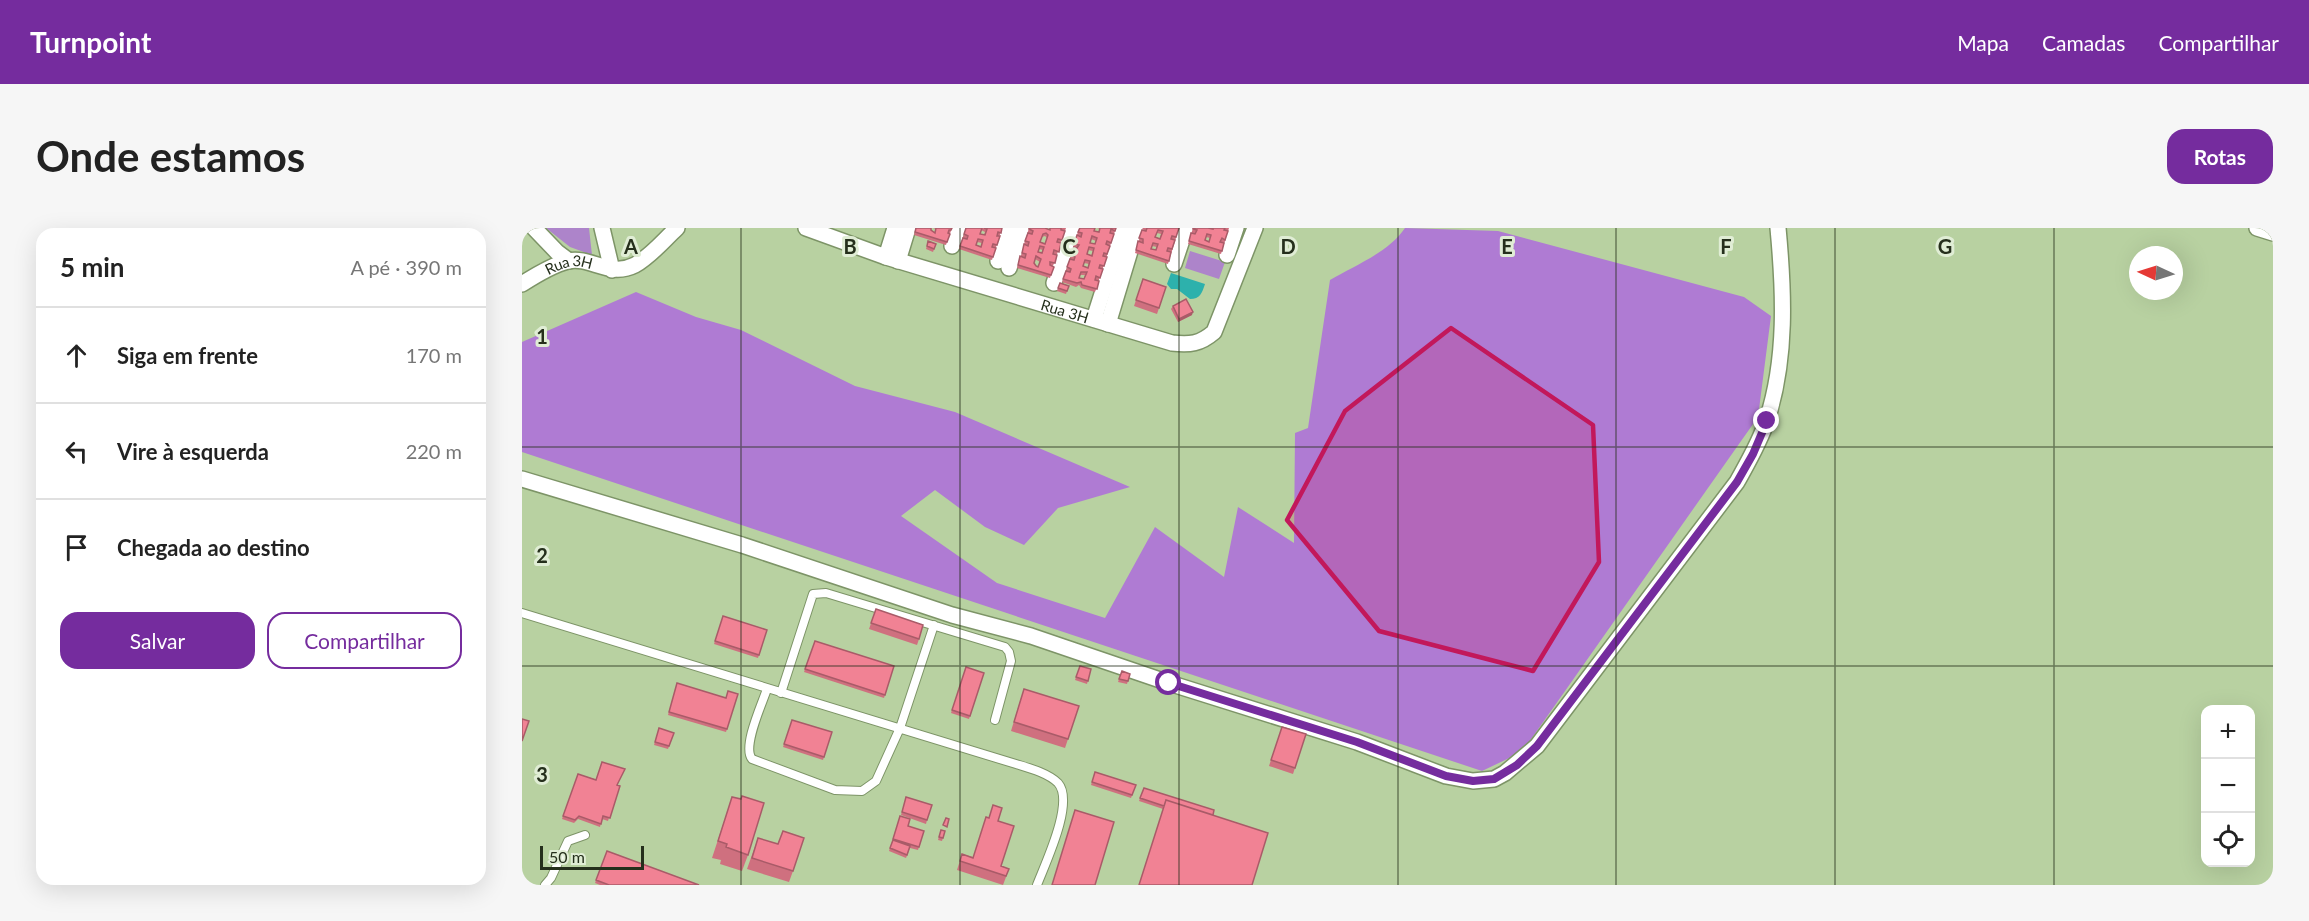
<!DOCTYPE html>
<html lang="pt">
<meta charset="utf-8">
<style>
:root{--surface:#fff;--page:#f6f6f6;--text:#222;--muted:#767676;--line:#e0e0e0;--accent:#752c9e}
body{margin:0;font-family:Lato,sans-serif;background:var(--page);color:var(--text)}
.controls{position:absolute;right:18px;bottom:18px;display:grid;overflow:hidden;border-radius:12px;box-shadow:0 6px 24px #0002}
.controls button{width:54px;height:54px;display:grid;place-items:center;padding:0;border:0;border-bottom:2px solid var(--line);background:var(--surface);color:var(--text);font:30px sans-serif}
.compass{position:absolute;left:1607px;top:18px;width:54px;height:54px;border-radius:50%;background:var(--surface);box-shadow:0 6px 24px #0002;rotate:274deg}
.scale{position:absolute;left:18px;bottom:15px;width:104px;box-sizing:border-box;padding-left:6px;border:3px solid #252f1c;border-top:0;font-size:16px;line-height:21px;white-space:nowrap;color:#252f1c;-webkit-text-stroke:4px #e0edd5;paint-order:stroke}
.stop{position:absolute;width:18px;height:18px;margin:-14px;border:4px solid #752c9e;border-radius:50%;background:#fff}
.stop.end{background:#752c9e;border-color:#fff;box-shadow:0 2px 6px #0008}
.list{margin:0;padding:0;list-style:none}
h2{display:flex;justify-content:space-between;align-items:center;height:78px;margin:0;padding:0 24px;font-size:26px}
h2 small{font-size:20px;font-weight:400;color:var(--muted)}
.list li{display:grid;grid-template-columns:39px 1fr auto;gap:18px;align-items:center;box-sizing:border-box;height:96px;padding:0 24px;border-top:2px solid var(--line)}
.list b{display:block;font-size:22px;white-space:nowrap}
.list em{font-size:20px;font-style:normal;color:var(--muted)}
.actions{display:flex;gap:12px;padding:18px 24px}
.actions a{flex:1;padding:14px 0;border:2px solid var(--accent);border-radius:18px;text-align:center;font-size:21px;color:var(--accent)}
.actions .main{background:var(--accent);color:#fff}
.icon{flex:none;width:33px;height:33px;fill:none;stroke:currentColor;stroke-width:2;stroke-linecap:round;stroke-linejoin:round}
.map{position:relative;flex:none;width:1751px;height:657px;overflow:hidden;border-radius:18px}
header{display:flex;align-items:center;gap:36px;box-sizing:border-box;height:84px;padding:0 30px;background:var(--accent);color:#fff}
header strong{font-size:28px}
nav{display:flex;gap:33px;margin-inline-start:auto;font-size:21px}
.intro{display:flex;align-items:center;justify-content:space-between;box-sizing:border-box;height:144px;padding:0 36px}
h1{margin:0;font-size:42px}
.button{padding:15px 27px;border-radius:18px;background:var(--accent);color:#fff;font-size:21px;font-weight:700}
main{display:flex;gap:36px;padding:0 36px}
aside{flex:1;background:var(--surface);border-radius:18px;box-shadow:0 6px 24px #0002}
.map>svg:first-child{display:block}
</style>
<header>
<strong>Turnpoint</strong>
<nav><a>Mapa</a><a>Camadas</a><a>Compartilhar</a></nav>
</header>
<div class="intro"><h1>Onde estamos</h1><a class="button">Rotas</a></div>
<main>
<aside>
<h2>5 min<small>A pé · 390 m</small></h2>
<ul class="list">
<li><svg class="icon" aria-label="ahead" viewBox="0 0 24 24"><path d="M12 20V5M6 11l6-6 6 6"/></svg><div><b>Siga em frente</b></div><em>170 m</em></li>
<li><svg class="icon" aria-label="left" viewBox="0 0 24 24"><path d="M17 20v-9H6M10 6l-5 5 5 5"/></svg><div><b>Vire à esquerda</b></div><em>220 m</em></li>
<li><svg class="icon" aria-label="arrive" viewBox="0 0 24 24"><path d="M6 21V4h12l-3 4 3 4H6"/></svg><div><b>Chegada ao destino</b></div></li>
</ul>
<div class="actions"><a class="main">Salvar</a><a>Compartilhar</a></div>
</aside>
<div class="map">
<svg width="1751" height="657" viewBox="0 0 1751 657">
<rect width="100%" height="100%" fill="#b8d1a1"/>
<path fill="#ad84ca" d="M24 0H67L70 27 48 19Z
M668 23 703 34 697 51 663 40Z"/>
<path fill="#af7bd3" d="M883 0 976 3 1222 69 1249 88 1236 189 1000 524 960 543 0 224V114L114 64 174 89 219 102 333 158 433 184 608 259 536 280 502 317 463 299 413 262 379 288 475 355 583 390 633 299 702 349 716 279 772 315 773 205 786 200 808 52C832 38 867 24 883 0Z"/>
<path fill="#2db1ac" d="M649 45 683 56C680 65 678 71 668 71L655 61H649L645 56Z"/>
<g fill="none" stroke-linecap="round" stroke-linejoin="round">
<g stroke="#7d9467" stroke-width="10">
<path id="service" d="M0 385 494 536C507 540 526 545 536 555 553 574 523 636 515 657
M245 461C240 476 220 519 230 531L313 562 340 563 354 553 378 500 412 397
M259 465 291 366 304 365 483 419 487 424 489 433 473 492
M23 657 29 650 46 613 63 607"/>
</g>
<g stroke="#7d9467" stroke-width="18">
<g id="minor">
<path d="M12 0 35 24 47 33"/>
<path d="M80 0 90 42"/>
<path id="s1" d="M284 0 364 29 650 115C668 117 678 116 692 104L733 0"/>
<path d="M1735 0 1751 5"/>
<path d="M430 18 436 0"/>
<path d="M705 27 714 0"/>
<path d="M364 29 373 0"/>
<path d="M376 33 386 0"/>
<path d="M476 33 487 0"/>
<path d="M652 36 664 0"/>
<path d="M487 40 501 0"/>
<path d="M532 55 550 0"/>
<path id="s2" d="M0 56C14 47 30 37 46 33 69 28 87 50 113 37 129 28 142 12 155 0"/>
<path d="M572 91 601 0"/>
<path d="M586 96 615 0"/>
<path d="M0 251 220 317 430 387 509 408 647 455 835 514 924 548 951 553 972 551 983 545 1015 518 1215 254C1226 234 1238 214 1245 192 1265 130 1262 64 1256 0"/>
</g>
</g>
<use href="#service" stroke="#fff" stroke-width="8"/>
<use href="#minor" stroke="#fff" stroke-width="15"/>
</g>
<path fill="#cf707f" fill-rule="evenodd" d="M394 0 409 2 413 5 414 1 411 0H430L424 17 392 7Z
M444 0H480L470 32 437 21ZM459 2 463 4 462 7 458 6ZM455 14 460 15 459 19 454 17Z
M507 0 523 1 528 2V0H544L543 3 539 2 543 3 531 38 528 37 532 39 528 50 495 40 498 28 502 30 499 28 502 16 506 17 502 16ZM523 8 525 10 523 16 518 14 520 9ZM517 21 521 22 520 25 516 24ZM513 31 518 34 516 39 514 38 512 35Z
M557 0 577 4 578 1 575 0H594L573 64 559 60 557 57 554 59 540 54 544 43 548 44 544 42 548 31 552 32 548 30 552 19 555 20 551 19 555 7 559 8 555 7ZM569 11 574 13 573 16 568 15ZM566 22 571 23 569 28 565 26ZM562 35 567 36 566 40 561 38ZM558 47H563L562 51 557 50Z
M621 0H657L646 36 613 25 620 2 624 3 620 1ZM635 5 639 6 638 11 633 9ZM630 18 635 19 634 22 629 21Z
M671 0 691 1V0H707L699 26 666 16ZM684 9 688 10 687 14 683 12Z
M406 13 414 16 411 24 404 21Z
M621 51 644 59 635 86 612 78Z
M538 55 545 63 544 66 535 63Z
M651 78 670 87 656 94 649 81Z
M354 381 397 411 395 417 347 401Z
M201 388 245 402 236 430 192 416Z
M293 413 372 438 362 470 282 444Z
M558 438 569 441 565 456 553 452Z
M444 439 462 445 447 491 429 485Z
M600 443 608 446 605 456 596 454Z
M155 455 204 470 216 466 204 504 146 487Z
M499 470 546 511 543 520 489 503Z
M270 492 310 504 301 532 261 519Z
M760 499 784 506 771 546 747 538Z
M137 500 152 505 146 521 132 517Z
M573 544 614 557 609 570 569 557Z
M56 546 96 558 86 593 80 591 78 599 56 591 52 595 40 591Z
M622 560 691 587 641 581 617 573Z
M210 569 226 627 220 643 198 636 199 632 190 630Z
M384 569 405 592 404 596 379 587Z
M378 588 386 598 402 603 396 622 388 620 384 630 367 623Z
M476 593 479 638 487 641 481 657 435 642 440 626 451 629Z
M419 602 423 603 420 613 416 612Z
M261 603 271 643 267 654 225 641 236 610 256 616Z
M85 623 177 657H78L73 655Z"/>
<path fill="#a95b68" d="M671 84 670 87 656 94 657 91Z"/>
<path fill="#f18294" stroke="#a95b68" stroke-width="1.5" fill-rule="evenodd" d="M394 0H409V2L413 5 414 0H430L429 2H427L426 5 428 6 425 14 393 4Z
M444 0H460L458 6 463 7 465 1 462 0H480L479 5 476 4 475 8H478L475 17 471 16 470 19 474 20 471 29 438 18 441 10 445 11 446 8 442 6ZM456 11 461 12 459 19 454 17Z
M507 0H523L528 2V0H539V2L543 3 540 12 536 11 535 14 539 15 537 24 532 22 531 26 535 27 533 35 528 34V37L532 39 529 47 496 37 498 28 503 30 504 26 500 25 502 16 506 18 507 14 503 13 506 5 510 6 511 3 507 1ZM524 5 526 7 523 16 518 14 521 6ZM518 18 522 19 520 25 516 24ZM514 28 519 31 516 39 514 38 512 35Z
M558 0H573L572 3 577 4 578 0H594L593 3 589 1 588 5 592 6 589 15 585 13 584 16 588 18 585 26 582 25 581 28 585 29 582 38 578 37 577 40 581 41 578 50 574 48 573 52 577 53 575 61 560 57 559 54 555 55 541 51 544 43 548 44 549 41 545 39 548 31 552 32 553 29 549 27 552 19 555 20 557 17 552 16 555 7 559 9 560 5 556 4ZM570 8 575 10 573 16 568 15ZM567 19 572 20 570 28 565 26ZM563 32 568 33 566 40 561 38ZM559 44H565L562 51 557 50Z
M625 0H657L654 9 650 8 649 11 653 12 650 21 646 20 645 23 649 24 647 33 614 22 616 13 621 15V11L617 10 620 2 624 3ZM636 2 641 3 638 11 633 9ZM631 15 636 16 634 22 629 21Z
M671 0H686L691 1V0H703L702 2 706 3 703 12 700 10 698 14 702 15 700 23 667 13 669 5 673 6 675 2 671 1ZM685 6 689 7 687 14 683 12Z
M406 13 414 16 412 21 405 18Z
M621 51 644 59 637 80 614 72Z
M538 55 547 58 545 63 536 60Z
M664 71 671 84 657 91 651 78Z
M354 381 401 397 397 411 349 395Z
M201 388 245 402 237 427 193 413Z
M293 413 372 438 363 467 283 441Z
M558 438 569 441 566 453 554 449Z
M444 439 462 445 448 488 430 482Z
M600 443 608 446 606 453 597 451Z
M155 455 204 470 206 463 216 466 205 501 147 484Z
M502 461 557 478 546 511 492 494Z
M0 491 7 493 0 513Z
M270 492 310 504 302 529 262 516Z
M760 499 784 506 773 540 749 532Z
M137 500 152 505 147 518 133 514Z
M80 534 103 541 95 557 98 558 88 590 81 588 79 596 57 588 53 592 41 588 56 546 74 552Z
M573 544 614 557 610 567 570 554Z
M622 560 692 582 691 587 644 572 642 578 618 570Z
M220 568 242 575 226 627 204 619 205 616 196 613 210 569 219 571Z
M384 569 410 577 405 592 380 584Z
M644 572 746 605 730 657H617Z
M471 577 480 580 476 593 492 598 479 638 487 641 484 648 438 633 440 626 451 630 464 589 467 590Z
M553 582 592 594 573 657H530Z
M378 588 388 591 386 598 402 603 397 619 371 611Z
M424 590 427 591 425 599 421 597Z
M419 602 423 603 421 610 417 609Z
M261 603 282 610 271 643 230 630 236 610 256 616Z
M371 612 388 618 385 627 368 620Z
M85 623 177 657H87L74 652Z"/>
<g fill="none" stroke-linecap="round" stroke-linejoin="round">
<path stroke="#752c9e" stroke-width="8" d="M647 455 835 514 924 548 951 553 972 551 995 537 1015 518 1215 254 1231 226 1245 193"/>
</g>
<path fill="#c2185b" fill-opacity="0.2" stroke="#c2185b" stroke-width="4.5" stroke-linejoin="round" d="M929 100 1071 197 1077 334 1011 443 857 403 765 292 823 183Z"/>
<path fill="none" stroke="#252f1c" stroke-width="1.5" stroke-opacity="0.55" d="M219 0V657M438 0V657M657 0V657M876 0V657M1094 0V657M1313 0V657M1532 0V657M0 219H1751M0 438H1751"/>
<g text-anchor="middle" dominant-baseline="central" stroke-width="6" stroke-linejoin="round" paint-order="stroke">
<g font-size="15" fill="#252f1c" stroke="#e0edd5">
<text stroke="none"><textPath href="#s2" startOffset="52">Rua 3H</textPath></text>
<text stroke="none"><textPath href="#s1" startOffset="272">Rua 3H</textPath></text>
</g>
</g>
<g font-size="20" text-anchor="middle" font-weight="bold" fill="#252f1c" stroke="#e0edd5" stroke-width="6" stroke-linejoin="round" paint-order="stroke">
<text x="109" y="26">A</text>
<text x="328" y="26">B</text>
<text x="547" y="26">C</text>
<text x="766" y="26">D</text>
<text x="985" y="26">E</text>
<text x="1204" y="26">F</text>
<text x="1423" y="26">G</text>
<text x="20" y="116">1</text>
<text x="20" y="335">2</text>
<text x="20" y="554">3</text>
</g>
</svg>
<div class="controls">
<button>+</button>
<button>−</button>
<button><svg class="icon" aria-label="locate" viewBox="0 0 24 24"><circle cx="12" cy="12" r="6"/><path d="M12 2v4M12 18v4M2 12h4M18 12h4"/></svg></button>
</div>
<svg class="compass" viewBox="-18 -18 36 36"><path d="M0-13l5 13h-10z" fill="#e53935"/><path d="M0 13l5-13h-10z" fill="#767676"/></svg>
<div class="scale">50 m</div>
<div class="stop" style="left:647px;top:455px"></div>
<div class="stop end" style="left:1245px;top:193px"></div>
</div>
</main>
